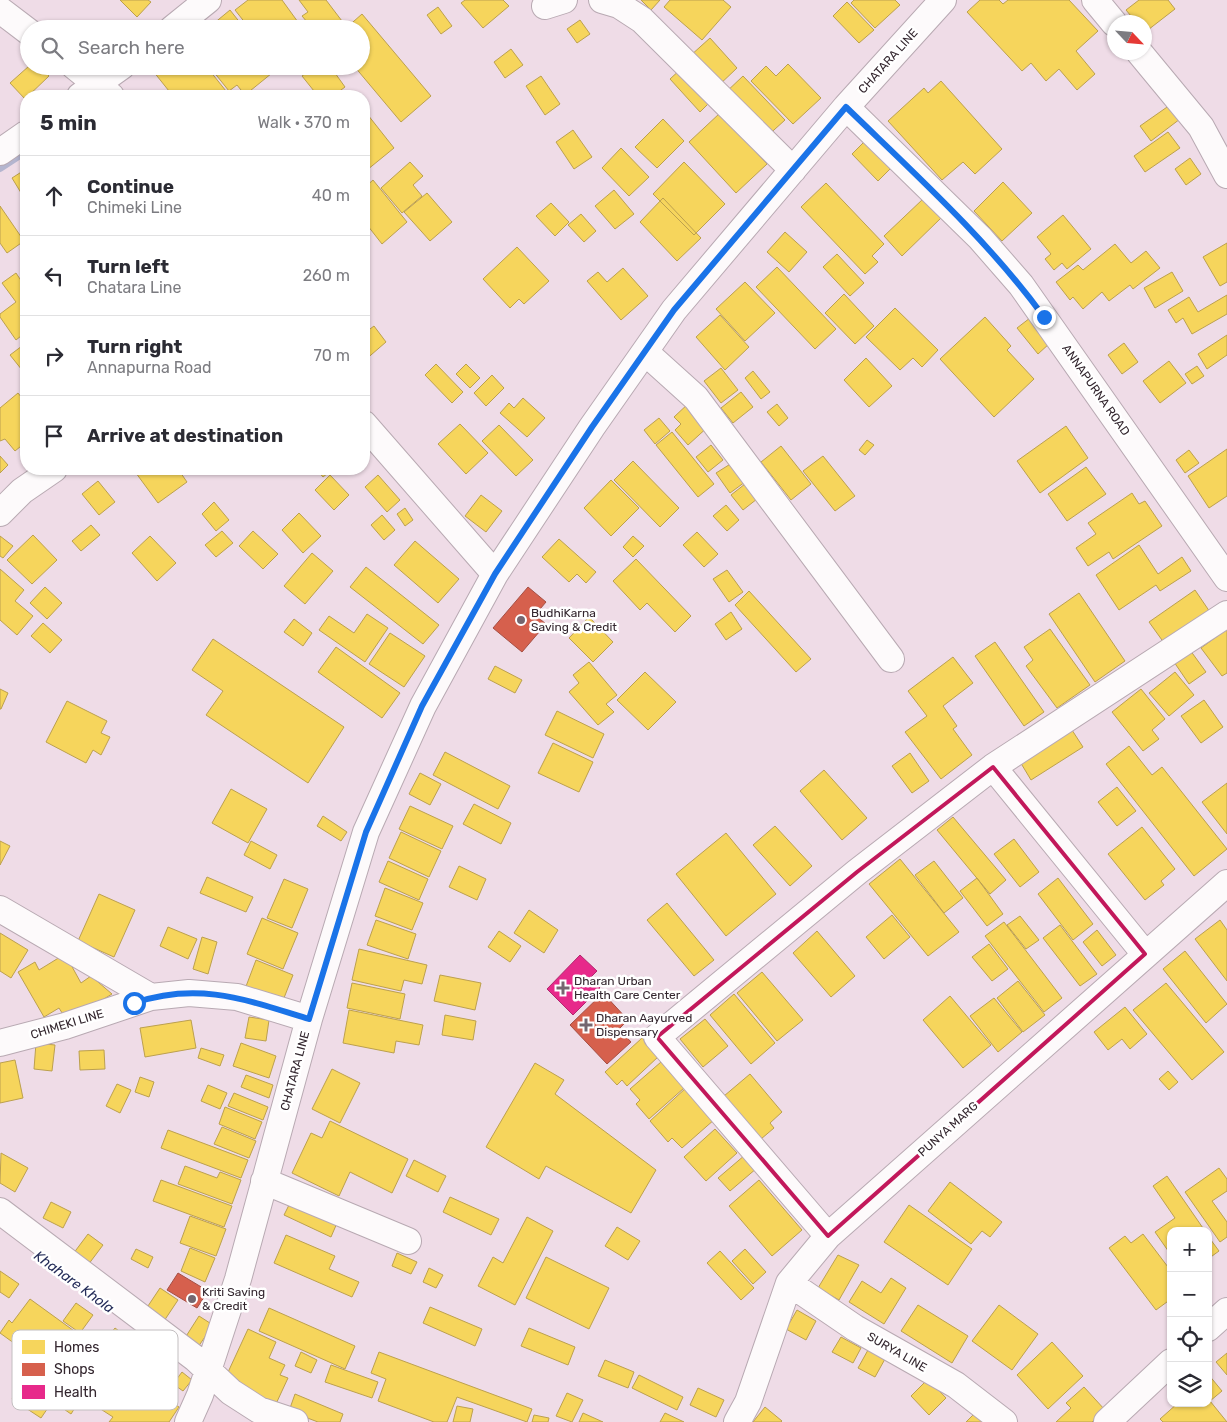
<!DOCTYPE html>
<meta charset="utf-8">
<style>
:root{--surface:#fff;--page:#f2f2f3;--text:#2b2b33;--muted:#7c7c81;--line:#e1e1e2}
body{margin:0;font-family:Rubik,sans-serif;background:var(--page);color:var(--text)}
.controls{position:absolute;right:15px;bottom:15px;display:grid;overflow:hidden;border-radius:10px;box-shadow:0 1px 4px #0004}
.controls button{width:45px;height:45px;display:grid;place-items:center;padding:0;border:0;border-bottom:1px solid var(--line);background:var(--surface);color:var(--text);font:25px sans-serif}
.compass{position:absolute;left:1107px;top:15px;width:45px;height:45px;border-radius:50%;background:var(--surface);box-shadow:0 1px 4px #0004;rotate:116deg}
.stop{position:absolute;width:15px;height:15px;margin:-11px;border:4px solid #1a73e8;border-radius:50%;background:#fff}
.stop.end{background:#1a73e8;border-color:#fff;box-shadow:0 1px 5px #0008}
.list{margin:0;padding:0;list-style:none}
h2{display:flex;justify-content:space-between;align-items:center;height:65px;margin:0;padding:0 20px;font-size:21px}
h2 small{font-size:16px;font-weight:400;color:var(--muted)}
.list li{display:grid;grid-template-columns:32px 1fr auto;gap:15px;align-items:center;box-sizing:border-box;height:80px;padding:0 20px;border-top:1px solid var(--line)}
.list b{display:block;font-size:19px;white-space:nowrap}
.list p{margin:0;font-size:16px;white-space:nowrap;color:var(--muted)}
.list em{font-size:16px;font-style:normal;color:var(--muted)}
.icon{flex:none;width:28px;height:28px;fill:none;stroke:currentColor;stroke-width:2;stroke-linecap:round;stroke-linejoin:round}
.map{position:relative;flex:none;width:1227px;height:1422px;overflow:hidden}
.search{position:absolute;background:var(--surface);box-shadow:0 1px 4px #0004;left:20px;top:20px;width:350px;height:55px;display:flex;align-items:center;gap:12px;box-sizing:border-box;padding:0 18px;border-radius:28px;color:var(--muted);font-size:19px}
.panel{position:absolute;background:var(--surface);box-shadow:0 1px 4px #0004;left:20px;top:90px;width:350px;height:385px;border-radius:20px}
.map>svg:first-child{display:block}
</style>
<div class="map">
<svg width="1227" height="1422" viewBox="0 0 1227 1422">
<rect width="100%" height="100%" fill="#efdce7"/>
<path fill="#f6d55c" stroke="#bca04e" d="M120 0H148L151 2 137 17Z
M248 0H282L303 29H250L235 10Z
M299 0H326L345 25 340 29H313L302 16 308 12Z
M465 0H503L509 6 483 28 461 3Z
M641 0H660L651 10Z
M670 0H723L731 7 702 40 664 7Z
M854 0H895L900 5 875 28 851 3Z
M980 0H999L1003 4 1008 0H1069L1098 31 1076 51 1095 74 1077 90 1059 69 1046 81 1031 63 1022 71 967 12Z
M1139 0H1168L1175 9 1144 33V22H1136L1126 10Z
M847 2 874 30 859 43 833 16Z
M438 7 452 26 441 34 427 15Z
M230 10 245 29H207Z
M362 14 431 96 401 122 354 66H361V29H345Z
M580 20 590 34 577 43 567 29Z
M710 38 737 68 717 87 690 56Z
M511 49 523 65 505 78 494 62Z
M788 64 821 98 793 124 751 81 766 66 776 76Z
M29 66H40L49 76 25 99 10 83Z
M159 66H206L230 96H173L153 71Z
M209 66H275L277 69 245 95 237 85 229 91Z
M315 66H330L345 87 333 96H318L302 76Z
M682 68 712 100 700 112 670 79Z
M541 76 560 104 545 115 526 86Z
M743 76 785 120 764 139 723 95Z
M941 81 1002 149 975 174 963 162 942 180 888 121 924 88 928 93Z
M1170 105 1180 119 1151 141 1140 126Z
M364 110 394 148 367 170 364 166Z
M720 113 767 164 736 193 689 142Z
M663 119 684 141 657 168 635 147Z
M573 130 592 157 574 169 556 142Z
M1168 132 1180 148 1145 172 1134 156Z
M867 139 893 166 878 181 852 154Z
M621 148 649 177 629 196 602 168Z
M1190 158 1201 174 1186 185 1175 169Z
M410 162 423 176 413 185 422 196 402 213 381 188Z
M684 162 725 204 694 235 653 194Z
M26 169V201L12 178Z
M373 180 407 222 382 244 364 221V188Z
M1003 182 1032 213 1002 241 974 211Z
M826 183 884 244 872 256 878 262 865 274 801 207Z
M614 190 634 214 615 229 595 206Z
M427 193 452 222 430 241 404 212Z
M663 198 701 238 677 261 640 222Z
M923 199 941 218 902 256 884 236Z
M551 203 569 222 555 236 536 216Z
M0 206 24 241 7 253 0 243Z
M581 214 596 231 584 242 568 225Z
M1063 215 1091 249 1067 269 1062 263 1054 270 1045 259 1051 254 1037 237Z
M785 232 807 252 789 272 767 252Z
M1227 243V282L1220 286 1203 257Z
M1115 244 1131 263 1146 251 1160 268 1133 289 1130 285 1109 301 1102 292 1083 309 1073 297 1070 300 1056 282 1078 265 1083 270Z
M517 247 549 281 524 304 519 299 510 308 483 279Z
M837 254 864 283 850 296 823 267Z
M777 267 836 329 815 349 756 287Z
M623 268 648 296 621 320 587 281 598 272 607 282Z
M1172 272 1183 291 1155 308 1144 288Z
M16 273 26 288V332L16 340 0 317V314L16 302 2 283Z
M745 282 775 313 745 341 716 309Z
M844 294 874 326 855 344 825 313Z
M1227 295V314L1192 334 1183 318 1176 323 1168 310 1189 297 1198 312Z
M895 308 938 350 922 367 913 358 900 370 866 337Z
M720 315 749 347 725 370 696 337Z
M985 317 1011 346 1007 350 1034 379 994 417 940 359Z
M1030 318 1050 343 1038 354 1017 328Z
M364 322 370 329 374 326 386 342 364 361Z
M1227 335V355L1207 369 1198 354Z
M26 343V366L22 370 10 355Z
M1124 343 1138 362 1122 374 1108 355Z
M866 358 892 386 869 407 844 380Z
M1169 361 1186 383 1160 403 1143 381Z
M436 364 463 392 452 403 425 375Z
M466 364 480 378 470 388 456 374Z
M1197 366 1204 376 1192 384 1185 374Z
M721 368 738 390 721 403 704 381Z
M753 371 770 392 761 399 745 378Z
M492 375 504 388 486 406 474 393Z
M741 392 753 407 733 423 721 408Z
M18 393 26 403V442L15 451 5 439 0 441V408Z
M523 398 545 418 527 437 500 413 509 403 514 408Z
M690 402 710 425 688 445 675 430 681 424 674 417Z
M777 404 788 418 779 426 767 412Z
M659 418 670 431 655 444 644 430Z
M460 424 488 453 466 474 438 444Z
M499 425 533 460 516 476 482 441Z
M1066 426 1088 458 1040 493 1017 461Z
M672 432 714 484 698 497 656 445Z
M867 440 874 445 865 455 859 450Z
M711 445 723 460 708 472 696 457Z
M781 446 811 484 791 500 761 462Z
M1227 449V496L1209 508 1188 476Z
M1189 450 1199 463 1185 473 1176 460Z
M0 456 8 465 0 473Z
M823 456 855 496 835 511 803 471Z
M633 461 679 508 660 527 614 480Z
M732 463 745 482 730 493 716 473Z
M1086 467 1106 494 1067 521 1048 494Z
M133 469H178L187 482 158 503Z
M316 469H333L323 477Z
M330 475 349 495 334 510 315 490Z
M378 475 400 500 387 512 365 487Z
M611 480 639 508 611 536 584 508Z
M98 481 115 502 99 515 82 494Z
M745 484 757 499 743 510 731 495Z
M1132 493 1139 504 1145 501 1162 526 1113 559 1109 552 1088 566 1076 548 1096 534 1088 523Z
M481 495 502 511 486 532 465 516Z
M214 502 229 520 216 531 202 514Z
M726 505 739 520 727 531 713 516Z
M405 508 413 520 405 526 397 514Z
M299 513 321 536 303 553 282 530Z
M382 515 395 530 384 540 371 525Z
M91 525 100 535 81 551 72 541Z
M222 531 233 543 216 557 205 545Z
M253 531 278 554 263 569 239 546Z
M697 532 718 554 704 567 683 545Z
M33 535 57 560 32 584 7 560Z
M0 536 13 546 3 558 0 556Z
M150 536 176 563 157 581 132 553Z
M633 536 644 546 633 557 623 547Z
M559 539 596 572 586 583 577 574 569 582 542 557Z
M415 541 459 579 438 603 394 565Z
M1139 545 1158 574 1182 557 1191 571 1160 591 1156 585 1119 610 1096 575Z
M312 553 333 571 305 604 284 586Z
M636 559 691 616 675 632 647 603 640 610 613 581Z
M366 567 439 625 423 644 350 587Z
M0 569 24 590 15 601 33 616 17 635 0 620Z
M727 570 743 592 729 602 713 579Z
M45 587 62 603 47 619 30 603Z
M1195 590 1212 615 1167 647 1149 622Z
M749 591 811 659 796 672 735 605Z
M1079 593 1125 661 1095 682 1049 614Z
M731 612 742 629 726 640 715 624Z
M367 614 388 628 365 662 319 630 329 616 354 633Z
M589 617 613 642 593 662 569 638Z
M294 619 312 633 303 646 284 632Z
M43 623 62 640 50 653 31 636Z
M1050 629 1090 685 1057 708 1026 666 1033 660 1024 647Z
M1227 629V673L1222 676 1201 648Z
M390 633 425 656 404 687 369 664Z
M213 639 344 727 308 783 206 715 223 691 192 670Z
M995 642 1044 712 1024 726 975 656Z
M336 647 400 693 382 718 318 672Z
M1190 650 1206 672 1189 684 1174 662Z
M953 657 973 683 943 706 957 726 953 729 972 755 941 779 905 732 927 716 908 691Z
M589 662 617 695 606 704 614 712 598 725 569 692 579 683 573 675Z
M495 666 522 680 515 693 488 679Z
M645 672 676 702 648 730 617 700Z
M1175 672 1194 695 1169 716 1149 693Z
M0 689 8 693 1 709H0Z
M1141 689 1165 719 1152 730 1159 739 1143 751 1112 712Z
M1204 700 1223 727 1201 743 1181 716Z
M67 701 107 721 101 733 110 737 101 755 93 750 86 763 46 742Z
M557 711 604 734 593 758 545 735Z
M1070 727 1083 747 1031 780 1019 760Z
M553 743 593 762 579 792 538 773Z
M1129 746 1152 775 1162 767 1227 849 1194 876 1106 764Z
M445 752 510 786 498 809 433 775Z
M910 753 929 781 912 793 892 766Z
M824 770 867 818 842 840 800 791Z
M420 773 441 784 430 805 409 794Z
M1227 783V834L1202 802Z
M1117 787 1136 811 1117 826 1098 802Z
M231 789 267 809 248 843 212 823Z
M474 804 511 823 501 844 463 824Z
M410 806 453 826 442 849 399 829Z
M323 816 347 832 341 841 317 826Z
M953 817 1006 880 990 894 937 830Z
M775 826 812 866 790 886 753 845Z
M1142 827 1175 869 1161 881 1164 885 1145 900 1108 854Z
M401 832 441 851 429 877 389 858Z
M726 833 776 894 726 936 676 874Z
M1014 839 1039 872 1020 887 994 854Z
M0 841 10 846 0 865Z
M251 841 277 855 270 869 244 855Z
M900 859 959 932 928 956 869 884Z
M388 861 428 879 419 900 379 882Z
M934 861 963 898 944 913 915 875Z
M459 866 486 879 477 900 449 887Z
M207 877 253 897 246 912 200 893Z
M977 878 1003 914 987 926 960 891Z
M1058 878 1093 924 1073 940 1038 894Z
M284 879 308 889 292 928 267 918Z
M385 888 423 903 412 930 375 916Z
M99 894 135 910 114 957 78 941Z
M667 903 714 960 694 976 647 920Z
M529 910 558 930 544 953 514 933Z
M892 915 910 937 884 959 866 937Z
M1020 916 1039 940 1026 949 1007 925Z
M262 918 298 933 283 969 247 954Z
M376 920 416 934 408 959 367 945Z
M1220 920 1227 930V981L1195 939Z
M1004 922 1062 998 1044 1012 985 936Z
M1060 925 1097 974 1080 986 1043 938Z
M168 927 197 939 188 959 160 946Z
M1097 930 1116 955 1102 966 1083 942Z
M499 931 521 946 510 962 488 947Z
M817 931 855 976 831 997 793 953Z
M0 933 28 950 11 978 0 971Z
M202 937 217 942 208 974 193 969Z
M989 944 1008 969 992 981 972 957Z
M359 949 427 965 422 984 404 980 401 991 352 980Z
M1185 951 1227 1004 1206 1023 1163 969Z
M65 954 81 983 91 976 112 994 81 1013 78 1008 64 1016 59 1008 44 1017 18 972 35 962 39 970Z
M256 960 293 975 282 1003 245 989Z
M762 972 803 1020 777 1041 737 993Z
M440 975 481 983 475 1010 434 1001Z
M1018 981 1045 1015 1023 1032 997 998Z
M352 983 405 994 400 1019 347 1008Z
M1166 983 1224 1052 1192 1080 1133 1010Z
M734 994 775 1043 751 1064 710 1015Z
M950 996 991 1045 963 1068 923 1020Z
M994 998 1022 1032 998 1052 970 1016Z
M1125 1007 1147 1034 1130 1049 1122 1039 1108 1050 1094 1032Z
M349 1010 423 1025 419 1045 396 1041 394 1053 343 1043Z
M445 1015 476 1021 473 1040 442 1035Z
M249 1017 269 1020 266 1041 245 1038Z
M705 1019 728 1046 703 1067 680 1039Z
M191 1020 196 1048 145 1057 140 1028Z
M642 1038 659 1056 627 1086 622 1080 617 1085 605 1072Z
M36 1043 55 1045 52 1071 34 1069Z
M241 1043 276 1056 269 1078 233 1066Z
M201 1048 224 1055 220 1066 198 1058Z
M104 1050 105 1069 80 1070 79 1051Z
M15 1060 23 1098 0 1103V1063Z
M661 1062 684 1088 649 1119 636 1104 640 1100 630 1089Z
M535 1063 564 1080 555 1094 656 1170 631 1213 546 1166 539 1179 486 1147Z
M332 1069 360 1083 340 1123 312 1109Z
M1168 1071 1178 1082 1169 1090 1159 1079Z
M750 1074 782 1112 770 1123 774 1128 761 1139 724 1096Z
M246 1075 273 1085 269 1098 241 1087Z
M140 1077 154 1082 149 1097 135 1092Z
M117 1084 131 1090 120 1113 106 1106Z
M208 1085 227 1093 220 1109 201 1101Z
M687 1087 715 1119 682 1148 672 1138 668 1142 650 1121Z
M234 1093 268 1107 263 1120 228 1106Z
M225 1107 262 1122 255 1139 219 1124Z
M330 1121 408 1159 392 1193 350 1172 339 1196 292 1173 311 1133 322 1138Z
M222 1127 256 1141 249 1158 214 1144Z
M715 1129 737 1153 706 1181 684 1157Z
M168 1130 248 1160 241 1178 161 1148Z
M1 1153 28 1168 15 1192 0 1183Z
M745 1155 757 1168 730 1191 718 1178Z
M414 1160 446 1176 438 1192 406 1176Z
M185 1166 217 1178 220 1172 241 1180 232 1204 178 1184Z
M1219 1168 1227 1179V1191L1212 1201 1227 1222V1237L1220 1242 1185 1192Z
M1167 1176 1205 1231H1171V1255L1155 1232 1175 1218 1153 1186Z
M161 1180 232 1206 224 1227 153 1201Z
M759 1180 802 1230 772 1256 729 1206Z
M950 1182 1002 1222 990 1237 982 1231 971 1244 928 1211Z
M450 1197 499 1219 491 1235 443 1212Z
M291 1201 337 1223 331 1237 284 1215Z
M51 1202 71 1212 63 1228 43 1218Z
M909 1205 972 1249 948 1285 884 1242Z
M190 1216 226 1229 216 1256 180 1243Z
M527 1217 553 1231 515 1305 478 1286 493 1257 503 1263Z
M617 1227 640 1241 628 1260 605 1246Z
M88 1234 103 1245 88 1265 73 1254Z
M1143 1234 1171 1271V1299L1156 1310 1109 1248 1125 1236 1131 1243Z
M286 1235 335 1256 329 1269 359 1282 352 1297 274 1263Z
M1208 1236 1219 1251 1208 1259Z
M190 1248 215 1258 205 1282 181 1271Z
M136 1249 153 1257 148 1268 131 1259Z
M745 1249 766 1272 753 1284 732 1261Z
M720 1251 754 1288 741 1300 707 1263Z
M397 1253 417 1262 411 1274 392 1266Z
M838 1255 859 1265 839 1300 818 1288Z
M546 1257 609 1288 589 1329 526 1298Z
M429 1268 443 1275 436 1288 423 1282Z
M0 1271 19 1284 9 1298 0 1292Z
M891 1278 906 1288 884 1324 849 1302 862 1281 881 1293Z
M160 1288 178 1300 164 1321 146 1309Z
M30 1299 179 1407 169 1422H109L113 1417 99 1408 111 1391 69 1360 58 1375 0 1333 9 1320 12 1323Z
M76 1303 93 1315 80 1333 63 1321Z
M918 1305 968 1336 952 1363 901 1331Z
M999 1305 1038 1334 1012 1370 972 1341Z
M430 1307 482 1329 475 1346 423 1323Z
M269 1308 355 1346 345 1369 259 1331Z
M797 1310 816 1321 806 1340 786 1329Z
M199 1316 213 1325 196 1350 183 1341Z
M115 1328 130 1339 118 1354 103 1342Z
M529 1328 575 1347 568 1365 521 1346Z
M248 1329 276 1342 269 1358 285 1365 280 1375 288 1378 275 1406 223 1383Z
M841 1337 861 1348 853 1363 832 1352Z
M1052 1342 1083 1376 1048 1409 1017 1375Z
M868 1350 885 1359 875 1377 858 1368Z
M301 1352 317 1360 311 1373 295 1366Z
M379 1352 532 1409 527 1422 457 1397 447 1422H434L378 1401 386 1379 371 1373Z
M1227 1353V1375L1216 1362Z
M605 1360 634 1372 628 1388 598 1376Z
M331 1365 378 1382 372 1398 325 1382Z
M182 1372 192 1380 183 1391 173 1384Z
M1208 1374 1222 1391 1210 1401 1227 1422H1163L1160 1419 1178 1403H1208Z
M639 1375 683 1397 677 1410 632 1388Z
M928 1379 946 1398 929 1415 911 1396Z
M23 1382 52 1402 41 1418 12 1399Z
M1084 1387 1105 1410 1092 1422H1056L1071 1408 1066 1403Z
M698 1388 724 1400 716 1417 690 1405Z
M68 1391 80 1400 71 1414 58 1405Z
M567 1393 583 1400 572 1422 556 1416Z
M295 1394 343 1414 340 1422H318L289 1411Z
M457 1406 473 1409 470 1422H453Z
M765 1407 782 1421 781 1422H753Z
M583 1413 603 1422H579Z
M665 1413 684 1422H660Z
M975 1413 984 1422H966Z
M534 1415 549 1418 548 1422H532Z"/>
<path fill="#d6604d" stroke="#a54f44" d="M528 587 546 602 535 615 546 624 522 652 493 628Z
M603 993 628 1020 619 1029 631 1042 607 1064 570 1025Z
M178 1273 208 1291 197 1308 167 1290Z"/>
<path fill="#e7298a" stroke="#b1286e" d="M580 955 597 971 590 978 600 988 573 1015 547 989Z"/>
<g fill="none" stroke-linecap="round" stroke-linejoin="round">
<path stroke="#b4b5cf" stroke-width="8" d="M0 168 26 151"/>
<g stroke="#b8a9b2" stroke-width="28">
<path id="street" d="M602 0 619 5 642 20 793 170
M1095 0 1114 23
M545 6 564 0
M0 10 29 32
M172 29 208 0
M1139 52 1201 127 1227 175
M74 66 111 96
M80 96 122 66
M846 107 980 238 1021 285 1227 578
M0 152 26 134
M645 352 696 398 891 659
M364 424 495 574
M0 513 22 491 54 469
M993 767 1145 954
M0 909 151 997
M0 1043 65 1026 151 997 189 993 237 997 309 1019
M264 1181 408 1241
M0 1211 196 1359 231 1392 259 1410 295 1422
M828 1236 657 1037 857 872 993 767 1227 614
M789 1283 855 1328 956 1385 1004 1422
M1208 1328 1227 1311
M188 1422 200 1395 238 1279 309 1019 366 832 423 706 495 574 592 427 674 310 846 107 943 0
M737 1422 748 1402 789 1283 828 1236 1227 883
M1107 1422 1171 1362"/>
</g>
<use href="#street" stroke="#fdfafb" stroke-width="26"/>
</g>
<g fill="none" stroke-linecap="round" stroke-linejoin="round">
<path stroke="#1a73e8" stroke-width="6" d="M134 1003C199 981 247 1000 309 1019L366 832 422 706 495 574 592 427 674 310 846 107C915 174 987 239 1044 317"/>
</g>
<path fill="none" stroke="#c2185b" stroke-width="4" stroke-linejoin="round" d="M993 767 1145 954 828 1236 657 1037 857 872Z"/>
<g fill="#75666f" stroke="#fff" stroke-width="2">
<circle cx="521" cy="620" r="5"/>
<path d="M560.5 980.5h5v5h5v5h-5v5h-5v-5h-5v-5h5z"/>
<path d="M583.5 1017.5h5v5h5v5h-5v5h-5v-5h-5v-5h5z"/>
<circle cx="192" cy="1299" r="5"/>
</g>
<g text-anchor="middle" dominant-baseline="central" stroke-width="5" stroke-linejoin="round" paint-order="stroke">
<g font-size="12" fill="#33262e" stroke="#fff">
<text transform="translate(888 61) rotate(-48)">CHATARA LINE</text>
<text transform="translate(1096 390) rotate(55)">ANNAPURNA ROAD</text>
<text transform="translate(67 1024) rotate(-17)">CHIMEKI LINE</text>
<text transform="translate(295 1071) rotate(-75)">CHATARA LINE</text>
<text transform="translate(948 1129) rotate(-42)">PUNYA MARG</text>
<text transform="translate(897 1352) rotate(30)">SURYA LINE</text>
</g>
<g font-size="12" fill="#33262e" stroke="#fff" text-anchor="start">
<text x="531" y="613">BudhiKarna<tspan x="531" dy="14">Saving &amp; Credit</tspan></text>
<text x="574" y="981">Dharan Urban<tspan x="574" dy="14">Health Care Center</tspan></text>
<text x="596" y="1018">Dharan Aayurved<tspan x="596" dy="14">Dispensary</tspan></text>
<text x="202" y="1292">Kriti Saving<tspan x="202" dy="14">&amp; Credit</tspan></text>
</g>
<g font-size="14" font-style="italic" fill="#272f5b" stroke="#fff">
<text transform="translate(74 1282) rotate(36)">Khahare Khola</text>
</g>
</g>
<rect x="12" y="1330" width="166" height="80" rx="8" fill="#fff" stroke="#c2bec0" stroke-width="1"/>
<rect x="22" y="1340" width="23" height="14" fill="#f6d55c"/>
<rect x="22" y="1363" width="23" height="13" fill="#d6604d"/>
<rect x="22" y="1385" width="23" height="14" fill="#e7298a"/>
<g font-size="14" fill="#33262e">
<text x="54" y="1352">Homes</text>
<text x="54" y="1374">Shops</text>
<text x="54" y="1397">Health</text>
</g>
</svg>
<div class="controls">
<button>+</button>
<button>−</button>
<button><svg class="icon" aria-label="locate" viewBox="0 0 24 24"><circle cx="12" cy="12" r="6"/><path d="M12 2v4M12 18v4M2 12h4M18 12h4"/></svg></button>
<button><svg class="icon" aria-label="layers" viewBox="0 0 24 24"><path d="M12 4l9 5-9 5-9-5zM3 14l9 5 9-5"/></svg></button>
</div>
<svg class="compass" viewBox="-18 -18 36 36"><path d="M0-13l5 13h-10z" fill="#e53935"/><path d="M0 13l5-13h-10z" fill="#7c7c81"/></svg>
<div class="stop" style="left:134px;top:1003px"></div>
<div class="stop end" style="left:1044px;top:317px"></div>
<div class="search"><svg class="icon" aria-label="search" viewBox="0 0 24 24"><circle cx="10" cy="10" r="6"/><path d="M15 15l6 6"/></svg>Search here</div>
<section class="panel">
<h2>5 min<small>Walk · 370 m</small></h2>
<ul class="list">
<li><svg class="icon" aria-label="ahead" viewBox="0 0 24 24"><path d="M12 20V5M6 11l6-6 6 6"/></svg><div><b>Continue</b><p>Chimeki Line</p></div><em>40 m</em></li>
<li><svg class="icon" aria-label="left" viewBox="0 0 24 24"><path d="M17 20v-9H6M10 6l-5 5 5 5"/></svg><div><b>Turn left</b><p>Chatara Line</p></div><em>260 m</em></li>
<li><svg class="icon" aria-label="right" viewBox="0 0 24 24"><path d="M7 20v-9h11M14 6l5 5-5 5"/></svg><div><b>Turn right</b><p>Annapurna Road</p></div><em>70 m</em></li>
<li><svg class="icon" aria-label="arrive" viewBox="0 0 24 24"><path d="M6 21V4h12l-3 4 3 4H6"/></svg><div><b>Arrive at destination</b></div></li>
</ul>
</section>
</div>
